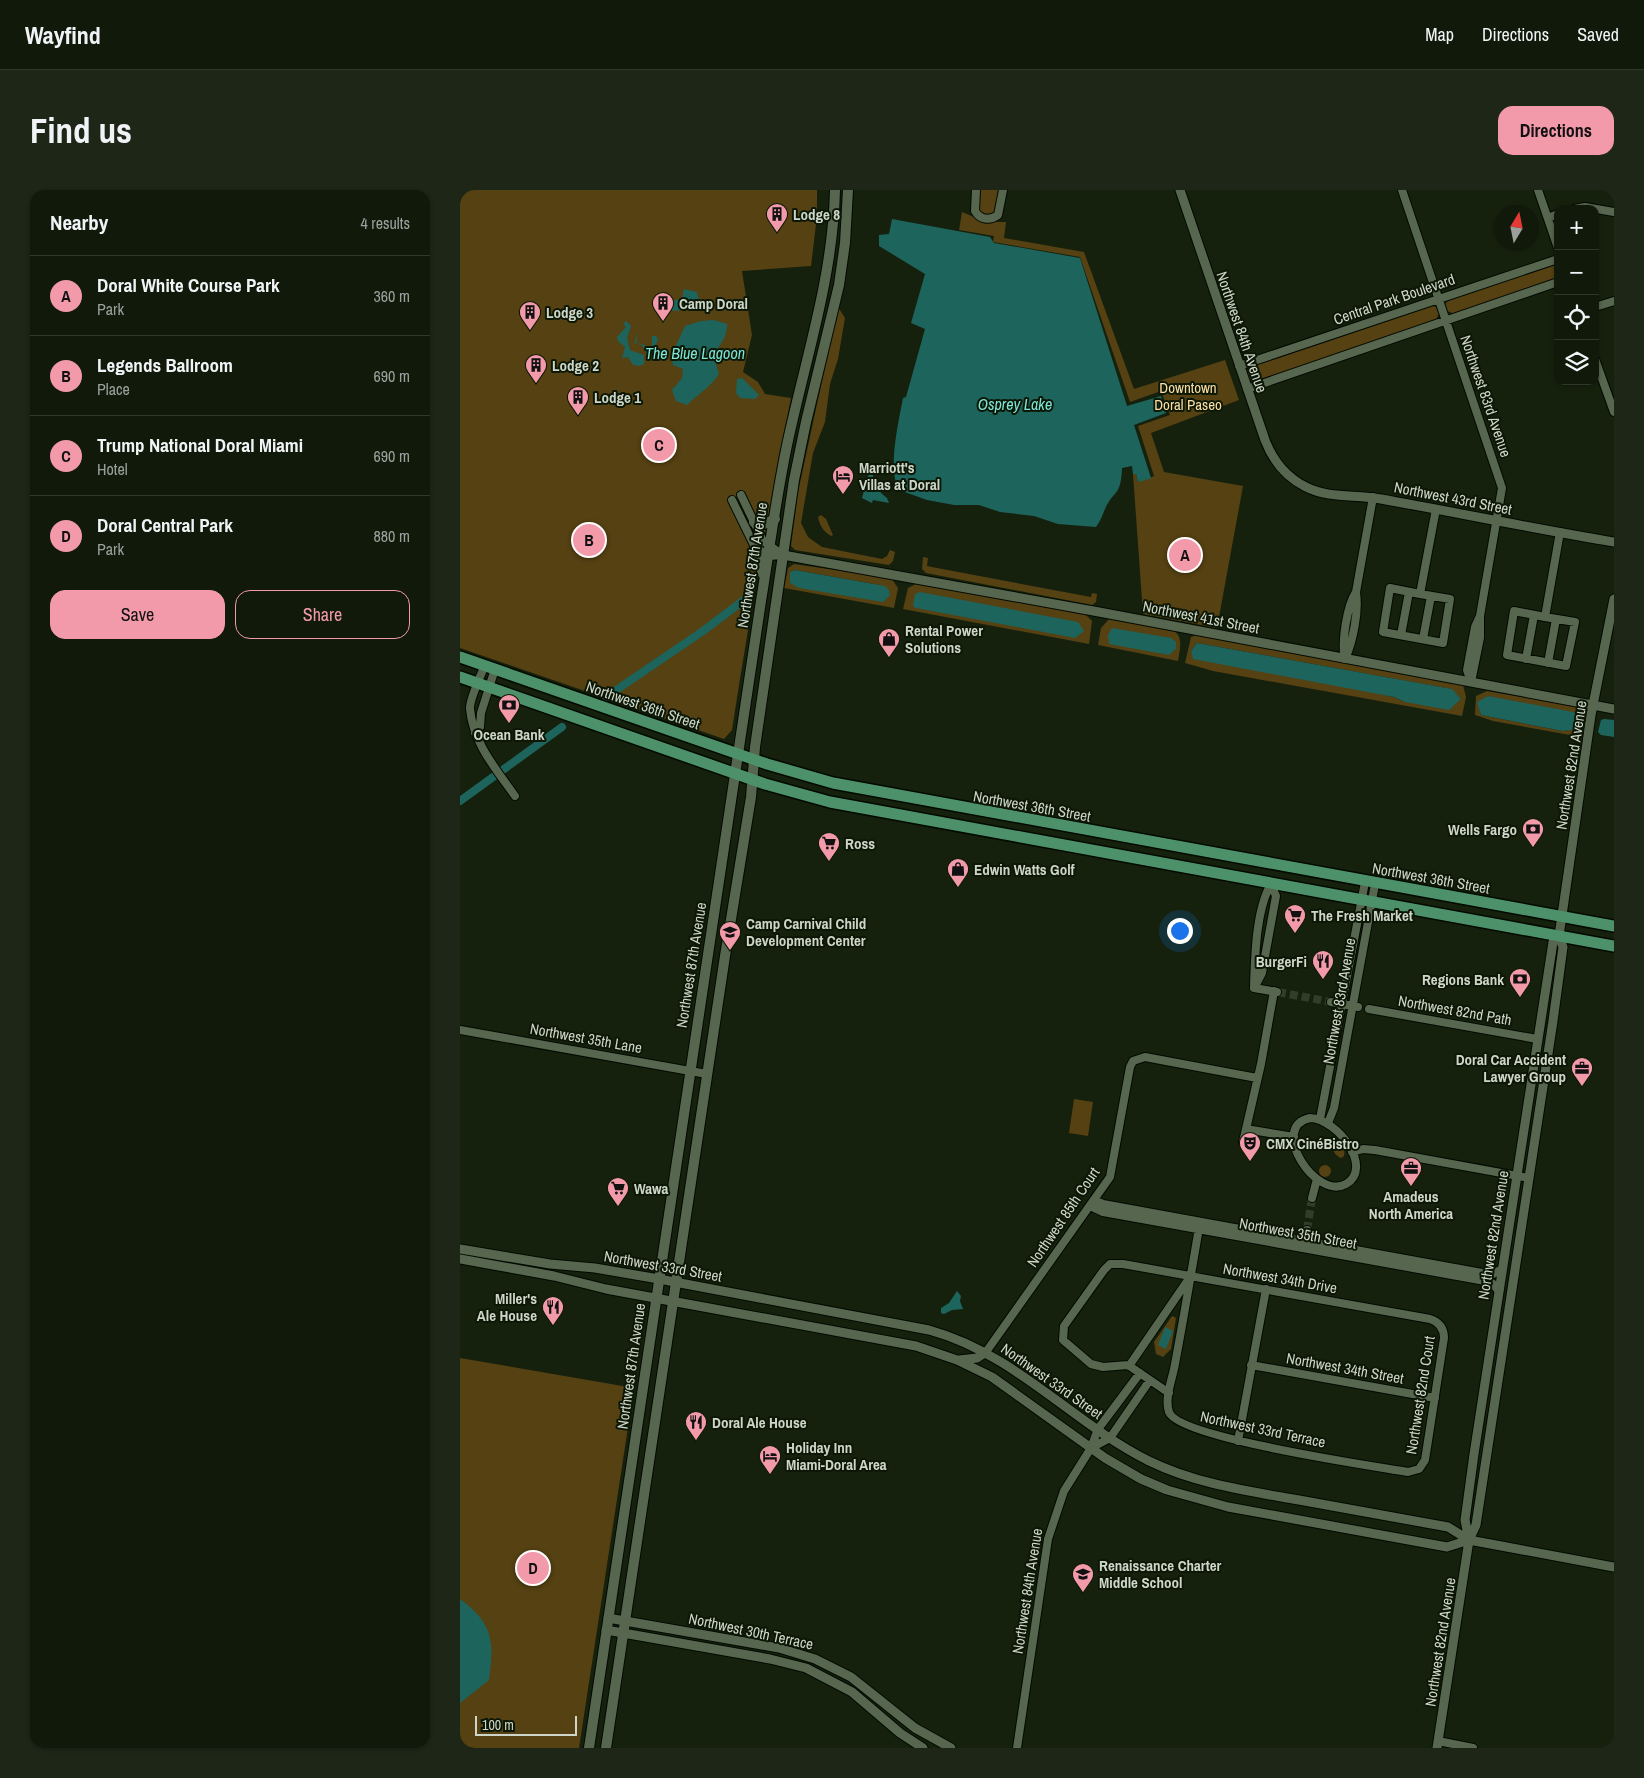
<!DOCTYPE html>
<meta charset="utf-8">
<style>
:root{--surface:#10190a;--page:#1e2618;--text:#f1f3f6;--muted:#9ca09c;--line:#30382b;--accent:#f39aaa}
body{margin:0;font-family:"Archivo Narrow",sans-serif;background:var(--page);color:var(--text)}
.controls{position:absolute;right:15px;top:15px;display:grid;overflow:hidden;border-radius:10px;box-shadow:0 1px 4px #0004}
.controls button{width:45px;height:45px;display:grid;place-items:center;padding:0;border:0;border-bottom:1px solid var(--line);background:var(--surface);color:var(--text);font:25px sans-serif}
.compass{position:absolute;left:1034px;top:15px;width:45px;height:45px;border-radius:50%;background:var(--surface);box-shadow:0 1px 4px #0004;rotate:10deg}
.scale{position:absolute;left:15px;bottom:12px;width:102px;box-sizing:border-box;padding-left:5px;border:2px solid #cdd6c9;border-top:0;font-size:14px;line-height:18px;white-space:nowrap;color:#cdd6c9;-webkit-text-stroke:4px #0c1705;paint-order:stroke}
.you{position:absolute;left:719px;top:740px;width:18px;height:18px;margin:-12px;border:4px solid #fff;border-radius:50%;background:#1a73e8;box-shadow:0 0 0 8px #1a73e833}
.badge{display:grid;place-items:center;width:32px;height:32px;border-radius:50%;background:var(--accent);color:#111;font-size:16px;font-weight:700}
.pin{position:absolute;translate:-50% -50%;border:2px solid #fff;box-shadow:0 1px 5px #0006}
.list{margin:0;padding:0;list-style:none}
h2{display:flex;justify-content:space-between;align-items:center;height:65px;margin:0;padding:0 20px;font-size:21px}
h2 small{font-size:16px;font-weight:400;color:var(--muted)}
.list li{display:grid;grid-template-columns:32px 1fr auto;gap:15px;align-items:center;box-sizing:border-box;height:80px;padding:0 20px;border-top:1px solid var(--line)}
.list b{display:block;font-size:19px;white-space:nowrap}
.list p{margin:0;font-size:16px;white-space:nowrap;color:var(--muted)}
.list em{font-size:16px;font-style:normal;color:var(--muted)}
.actions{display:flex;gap:10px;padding:15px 20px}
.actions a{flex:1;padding:11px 0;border:1px solid var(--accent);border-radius:15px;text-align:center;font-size:18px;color:var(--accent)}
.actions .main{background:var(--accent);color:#111}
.icon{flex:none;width:28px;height:28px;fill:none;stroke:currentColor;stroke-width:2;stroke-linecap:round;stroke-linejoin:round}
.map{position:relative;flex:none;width:1154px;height:1558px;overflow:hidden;border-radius:15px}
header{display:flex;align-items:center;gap:30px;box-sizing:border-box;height:70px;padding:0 25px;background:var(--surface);border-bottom:1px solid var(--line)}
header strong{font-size:24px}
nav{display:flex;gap:28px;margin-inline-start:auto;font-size:18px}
.intro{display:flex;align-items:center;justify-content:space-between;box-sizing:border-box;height:120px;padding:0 30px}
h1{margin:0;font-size:35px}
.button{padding:12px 22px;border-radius:15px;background:var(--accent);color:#111;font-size:18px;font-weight:700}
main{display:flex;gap:30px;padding:0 30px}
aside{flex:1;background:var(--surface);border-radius:15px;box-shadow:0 1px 4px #0004}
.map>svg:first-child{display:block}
</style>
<header>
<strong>Wayfind</strong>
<nav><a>Map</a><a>Directions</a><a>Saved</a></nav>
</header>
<div class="intro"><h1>Find us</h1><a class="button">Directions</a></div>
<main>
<aside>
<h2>Nearby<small>4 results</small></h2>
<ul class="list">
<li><span class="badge">A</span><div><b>Doral White Course Park</b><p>Park</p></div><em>360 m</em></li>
<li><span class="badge">B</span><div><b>Legends Ballroom</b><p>Place</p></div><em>690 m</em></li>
<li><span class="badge">C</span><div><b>Trump National Doral Miami</b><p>Hotel</p></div><em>690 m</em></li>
<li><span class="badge">D</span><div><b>Doral Central Park</b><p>Park</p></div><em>880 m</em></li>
</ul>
<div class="actions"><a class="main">Save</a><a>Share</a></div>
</aside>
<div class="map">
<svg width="1154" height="1558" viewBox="0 0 1154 1558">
<rect width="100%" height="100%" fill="#15210d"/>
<path fill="#554112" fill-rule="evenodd" d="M0 0H357V26L351 76 282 81 292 145 283 182 298 192 305 204 331 208C309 319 289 428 272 540L264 549 0 458Z
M519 0H541L536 22 531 26 520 24 516 15Z
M502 22 526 32H546L544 48 624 62 674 199 765 170 779 210 691 243 704 282 783 296 757 438 683 424 673 284H676L678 292 685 287 687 289 694 286 678 236 710 225 701 201 670 212 620 67 533 52 534 46 499 40Z
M1095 74 1098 75V90L995 124 987 121 985 115 988 110Z
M970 115 976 117 979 124 975 131 798 192 789 189 787 182 791 175Z
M378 117 385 128 378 169 370 194 365 232 353 263 341 333 348 347 362 357 422 369 427 366 430 360 435 362 433 371 429 375 335 360 331 356 338 302Z
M361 325 366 329 373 345 371 346C363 341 360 336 358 327Z
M463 367 468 368 467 376 477 378 631 407 632 403 637 404 636 412 632 415 466 383 462 379Z
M334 374 431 388 438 398 434 418 324 398 328 378ZM335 380 425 396 330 382Z
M458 393 624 423 632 431 629 454 443 419 448 398Z
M655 428 712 439C724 447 720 458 718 471L638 455 641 438 649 429Z
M741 444 1003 495 1006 507 1002 526 753 481 725 473 731 447ZM737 453 991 499 1001 509 945 512 934 507 731 461Z
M1027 501 1115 516 1124 526 1121 547 1033 531 1015 525 1016 506ZM1028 506 1120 533 1117 539 1103 541 1021 525 1018 513Z
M614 909 633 912 628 946 609 943Z
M874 948C882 951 886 958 884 966L881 968C874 965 871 958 872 950Z
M859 981a6 6 0 1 1 12 0a6 6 0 1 1-12 0Z
M712 1126 716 1128 711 1159 703 1167 696 1164 694 1152Z
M0 1168 174 1198 119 1558H0Z"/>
<path fill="#1d645d" d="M432 29 530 47 534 53 620 68 667 216 701 206 706 223 674 235 691 288 687 290 685 287 686 290 678 292 676 284H673L672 276 662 278C661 307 654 299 645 319 642 326 641 330 636 337L598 334 574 326 540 322 519 315H494L467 310 439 300C427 280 439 230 443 208L446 207 465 139 451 133 465 84 419 56V45L429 44Z
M224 99 237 102 239 111C227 120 212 126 200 114L201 110 210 112 222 108Z
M254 130 267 134C267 159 248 153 259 184 251 197 238 204 227 215L216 211 212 200 222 188 223 179 213 175 211 166 225 136 241 131Z
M166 131 171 136 167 148 170 160 184 165V174L179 176 173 175 168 167 162 168 165 157 158 151 157 147 166 137 163 134Z
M178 142 176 153 185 155 188 161 192 159V146H196L198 149 192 164 187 165 182 155 174 153Z
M282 188 299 205 295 209 280 208 276 203 277 189Z
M409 283 413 284V291L420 298 421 303 427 308 429 313 413 310 412 313 402 308Z
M335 380 425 396 429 400 430 405 423 412 339 398 330 393V382Z
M460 402 618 432 624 441 615 448 456 418 453 416 455 404Z
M652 438 711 448 716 452V459L709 465 649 454 648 445Z
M737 453 992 499 1001 509 989 520 945 512 934 507 733 469 731 461Z
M1028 506 1113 522 1119 527 1117 539 1103 541 1021 525 1017 512Z
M1144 529 1154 530V547L1141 545 1138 542 1141 530Z
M497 1101 501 1106 500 1111 503 1119 492 1120 484 1124 481 1123V1118L489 1113Z
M705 1137 713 1141 706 1159 698 1155Z
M0 1409C34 1434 34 1452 29 1490L0 1513Z"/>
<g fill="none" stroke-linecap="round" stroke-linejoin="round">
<path stroke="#1d645d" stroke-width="8" d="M146 507 243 441 288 407
M0 611 102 537"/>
<path stroke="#313c29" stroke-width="8" stroke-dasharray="8 4" stroke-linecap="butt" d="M818 802 871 812
M847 1040 852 1008"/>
<g stroke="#020a00" stroke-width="10">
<path id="minor" d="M516 0 515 21C520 30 530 31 538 25L543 0
M942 0 1042 298 1020 426 1015 437 1007 480 1011 492
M1078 0 1098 58
M1114 19 1125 17 1154 22
M1088 28 1098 24
M1135 117 1154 111
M1135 169 1154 222
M779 176 1098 69
M787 199 1098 92
M281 305 303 351 323 365
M272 310 295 357 309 366 323 365
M960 404 930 398 923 442 983 453 990 409 960 404 976 319
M1085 427 1054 421 1047 465 1106 476 1115 432 1085 427 1100 342
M941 445 949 402
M963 449 971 406
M885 469C893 451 899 422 896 402L913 307
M885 469C881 452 887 416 896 402
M1066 469 1074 425
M1088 473 1096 429
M25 475C21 485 9 510 10 519 13 553 36 579 55 606
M1011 492 1020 448V426
M15 543 20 537 21 523 35 479
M794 796C795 766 796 719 811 694
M794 798 802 783 816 706 811 694
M794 798 817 802
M871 812 898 817
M909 819 1077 849
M0 840 247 884
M850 928C878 929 914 978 886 994 856 1011 808 937 850 928Z
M860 929 905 692
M868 933 874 918 915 694
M786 939 834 947
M783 952 801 874 814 801
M892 962 903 959 915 960 1069 988
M852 1008 857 989
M634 1010 643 1014 1022 1083 1033 1084 1042 1079
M630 1016 643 1022 1025 1091 1032 1093 1039 1101
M844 1054 847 1040
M526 1162 650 987 670 877 673 871 685 867 797 888
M791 1175 975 1208
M669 1176 728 1090
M709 1203 668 1175 643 1177 631 1174 603 1150 604 1136 644 1080 650 1074H663L970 1129C979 1132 984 1138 984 1148L965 1270 959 1279 948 1282C914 1276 718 1248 709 1222 704 1208 713 1187 715 1174 724 1126 732 1079 740 1032
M778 1251 806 1099
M631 1258 650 1248 690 1190
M978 1551 1013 1558
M557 1558 588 1349 604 1301 631 1258 638 1239 680 1183"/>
</g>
<g stroke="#020a00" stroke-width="11">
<path id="tertiary" d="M720 0 805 250C813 271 826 287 846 297 870 309 896 304 921 309 999 323 1076 339 1154 352
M323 365 639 422 1154 519
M0 1059 90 1074 135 1078 199 1089 469 1140C556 1164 611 1232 689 1271 736 1294 788 1301 839 1310 889 1319 938 1328 988 1337L1009 1350 1154 1377
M0 1069 94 1086 146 1099 456 1156 497 1170 532 1187 645 1268 681 1289 707 1300 768 1317 987 1357 1009 1350
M499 1170 517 1168 526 1162
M1009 1350 1005 1330 1014 1264 1093 752 1099 746
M148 1428 319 1458 355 1469 391 1487 455 1538 491 1558
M146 1440 310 1469 346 1478 392 1502 440 1543 463 1558
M977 1558 1009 1350 1016 1335 1093 831 1103 757 1099 746 1131 525 1154 409"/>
</g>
<g stroke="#020a00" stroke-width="12">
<path id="secondary" d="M294 332 304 334 315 329
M295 357 303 384
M129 1558 301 411C310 356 317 300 329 246 347 164 373 85 375 0
M146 1558 265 766 291 607 295 557 334 290 346 232 379 95 385 53 388 0"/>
</g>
<g stroke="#020a00" stroke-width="14">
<path id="primary" d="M0 467 307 574 373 593 1154 736
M0 487 305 594 370 612 1154 756"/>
</g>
<use href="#minor" stroke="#57664f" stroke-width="8"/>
<use href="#tertiary" stroke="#57664f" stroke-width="9"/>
<use href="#secondary" stroke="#57664f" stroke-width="10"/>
<use href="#primary" stroke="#4d916b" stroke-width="11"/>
</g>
<defs>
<g id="building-pin" transform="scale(1.125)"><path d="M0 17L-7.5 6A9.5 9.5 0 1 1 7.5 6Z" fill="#f39aaa" stroke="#0c1705"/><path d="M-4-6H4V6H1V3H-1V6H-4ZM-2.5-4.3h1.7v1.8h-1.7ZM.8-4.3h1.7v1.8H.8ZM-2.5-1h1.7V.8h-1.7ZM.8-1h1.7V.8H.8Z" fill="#111"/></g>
<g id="hotel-pin" transform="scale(1.125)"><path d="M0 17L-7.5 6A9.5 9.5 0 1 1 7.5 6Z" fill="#f39aaa" stroke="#0c1705"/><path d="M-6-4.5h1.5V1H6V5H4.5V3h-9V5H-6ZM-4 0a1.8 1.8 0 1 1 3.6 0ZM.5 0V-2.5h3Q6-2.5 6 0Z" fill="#111"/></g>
<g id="shop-pin" transform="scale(1.125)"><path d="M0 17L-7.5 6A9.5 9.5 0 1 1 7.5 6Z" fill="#f39aaa" stroke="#0c1705"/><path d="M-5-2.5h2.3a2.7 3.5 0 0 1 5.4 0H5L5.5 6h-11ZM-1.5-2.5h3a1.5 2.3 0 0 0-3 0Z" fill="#111"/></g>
<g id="bank-pin" transform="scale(1.125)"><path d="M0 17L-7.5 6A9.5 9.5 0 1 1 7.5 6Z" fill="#f39aaa" stroke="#0c1705"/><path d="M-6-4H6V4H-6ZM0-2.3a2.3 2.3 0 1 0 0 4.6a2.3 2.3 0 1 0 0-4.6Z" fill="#111"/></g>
<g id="supermarket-pin" transform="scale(1.125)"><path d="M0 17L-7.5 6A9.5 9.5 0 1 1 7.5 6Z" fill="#f39aaa" stroke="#0c1705"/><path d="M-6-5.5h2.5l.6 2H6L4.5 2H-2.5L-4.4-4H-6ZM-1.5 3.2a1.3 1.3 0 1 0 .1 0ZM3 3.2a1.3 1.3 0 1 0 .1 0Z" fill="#111"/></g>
<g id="school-pin" transform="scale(1.125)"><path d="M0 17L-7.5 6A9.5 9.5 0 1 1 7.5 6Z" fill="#f39aaa" stroke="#0c1705"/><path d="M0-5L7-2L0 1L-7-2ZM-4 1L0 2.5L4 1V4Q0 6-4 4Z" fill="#111"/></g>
<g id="restaurant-pin" transform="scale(1.125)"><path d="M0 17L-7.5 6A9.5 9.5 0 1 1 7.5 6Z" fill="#f39aaa" stroke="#0c1705"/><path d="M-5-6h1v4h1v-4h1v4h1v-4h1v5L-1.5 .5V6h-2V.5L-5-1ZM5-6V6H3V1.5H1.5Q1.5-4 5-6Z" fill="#111"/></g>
<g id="office-pin" transform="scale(1.125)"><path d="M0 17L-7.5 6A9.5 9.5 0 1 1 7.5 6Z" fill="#f39aaa" stroke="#0c1705"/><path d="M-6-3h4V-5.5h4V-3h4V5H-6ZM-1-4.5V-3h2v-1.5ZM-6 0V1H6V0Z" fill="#111"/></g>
<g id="theatre-pin" transform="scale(1.125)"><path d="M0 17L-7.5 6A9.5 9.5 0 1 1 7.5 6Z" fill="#f39aaa" stroke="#0c1705"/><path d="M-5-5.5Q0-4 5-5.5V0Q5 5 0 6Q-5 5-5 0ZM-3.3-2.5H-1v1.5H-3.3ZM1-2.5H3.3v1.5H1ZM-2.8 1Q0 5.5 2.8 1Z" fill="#111"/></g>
</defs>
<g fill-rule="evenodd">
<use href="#building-pin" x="317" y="24"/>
<use href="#building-pin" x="203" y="113"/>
<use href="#building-pin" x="70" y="122"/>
<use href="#building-pin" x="76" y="175"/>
<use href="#building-pin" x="118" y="207"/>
<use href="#hotel-pin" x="383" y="286"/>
<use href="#shop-pin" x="429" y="449"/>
<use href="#bank-pin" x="49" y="515"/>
<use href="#bank-pin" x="1073" y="639"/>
<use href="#supermarket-pin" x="369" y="653"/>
<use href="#shop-pin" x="498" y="679"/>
<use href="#supermarket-pin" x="835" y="725"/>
<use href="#school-pin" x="270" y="742"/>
<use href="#restaurant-pin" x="863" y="771"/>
<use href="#bank-pin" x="1060" y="789"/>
<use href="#office-pin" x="1122" y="878"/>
<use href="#theatre-pin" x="790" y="953"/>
<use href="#office-pin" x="951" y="978"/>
<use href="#supermarket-pin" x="158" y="998"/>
<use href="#restaurant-pin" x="93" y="1117"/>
<use href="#restaurant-pin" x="236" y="1232"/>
<use href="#hotel-pin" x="310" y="1266"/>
<use href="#school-pin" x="623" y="1384"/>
</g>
<g text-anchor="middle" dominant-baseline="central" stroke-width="4" stroke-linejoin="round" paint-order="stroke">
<g font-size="15" font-weight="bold" fill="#cdd6c9" stroke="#0c1705" text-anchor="start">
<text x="333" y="24">Lodge 8</text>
<text x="219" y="113">Camp Doral</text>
<text x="86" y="122">Lodge 3</text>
<text x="92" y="175">Lodge 2</text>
<text x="134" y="207">Lodge 1</text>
<text x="399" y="277">Marriott's<tspan x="399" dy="17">Villas at Doral</tspan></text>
<text x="445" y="440">Rental Power<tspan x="445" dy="17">Solutions</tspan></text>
<text x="49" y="544" text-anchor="middle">Ocean Bank</text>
<text x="1057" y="639" text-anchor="end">Wells Fargo</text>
<text x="385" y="653">Ross</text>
<text x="514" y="679">Edwin Watts Golf</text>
<text x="851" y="725">The Fresh Market</text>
<text x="286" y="733">Camp Carnival Child<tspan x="286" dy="17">Development Center</tspan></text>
<text x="847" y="771" text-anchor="end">BurgerFi</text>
<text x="1044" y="789" text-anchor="end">Regions Bank</text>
<text x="1106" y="869" text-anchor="end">Doral Car Accident<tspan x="1106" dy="17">Lawyer Group</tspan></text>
<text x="806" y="953">CMX CinéBistro</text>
<text x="174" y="998">Wawa</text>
<text x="951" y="1006" text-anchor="middle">Amadeus<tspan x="951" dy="17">North America</tspan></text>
<text x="77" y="1108" text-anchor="end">Miller's<tspan x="77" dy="17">Ale House</tspan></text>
<text x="252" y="1232">Doral Ale House</text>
<text x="326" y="1257">Holiday Inn<tspan x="326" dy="17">Miami-Doral Area</tspan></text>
<text x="639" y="1375">Renaissance Charter<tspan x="639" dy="17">Middle School</tspan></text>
</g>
<g font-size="15" fill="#cdd6c9" stroke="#0c1705">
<text transform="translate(934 109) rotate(-19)">Central Park Boulevard</text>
<text transform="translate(782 142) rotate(71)">Northwest 84th Avenue</text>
<text transform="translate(1026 206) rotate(71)">Northwest 83rd Avenue</text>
<text transform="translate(993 308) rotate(11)">Northwest 43rd Street</text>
<text transform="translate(292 375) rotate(-81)">Northwest 87th Avenue</text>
<text transform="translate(741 427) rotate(11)">Northwest 41st Street</text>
<text transform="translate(183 515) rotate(19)">Northwest 36th Street</text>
<text transform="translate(1111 575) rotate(-81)">Northwest 82nd Avenue</text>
<text transform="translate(572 616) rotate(10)">Northwest 36th Street</text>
<text transform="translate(971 688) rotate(10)">Northwest 36th Street</text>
<text transform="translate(231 775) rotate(-81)">Northwest 87th Avenue</text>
<text transform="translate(879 811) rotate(-80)">Northwest 83rd Avenue</text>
<text transform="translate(995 820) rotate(10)">Northwest 82nd Path</text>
<text transform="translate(126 848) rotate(10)">Northwest 35th Lane</text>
<text transform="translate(603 1027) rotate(-56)">Northwest 85th Court</text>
<text transform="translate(838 1043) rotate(10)">Northwest 35th Street</text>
<text transform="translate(1033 1045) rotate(-81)">Northwest 82nd Avenue</text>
<text transform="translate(203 1076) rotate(10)">Northwest 33rd Street</text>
<text transform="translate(820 1088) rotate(10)">Northwest 34th Drive</text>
<text transform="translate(171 1176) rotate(-82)">Northwest 87th Avenue</text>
<text transform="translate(885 1178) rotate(10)">Northwest 34th Street</text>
<text transform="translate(592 1191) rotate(35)">Northwest 33rd Street</text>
<text transform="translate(960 1205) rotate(-81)">Northwest 82nd Court</text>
<text transform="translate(803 1239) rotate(12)">Northwest 33rd Terrace</text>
<text transform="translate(567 1401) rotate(-81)">Northwest 84th Avenue</text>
<text transform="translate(291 1441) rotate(12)">Northwest 30th Terrace</text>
<text transform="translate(980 1452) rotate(-81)">Northwest 82nd Avenue</text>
</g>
<g font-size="15" fill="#fbdea5" stroke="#0c1705">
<text x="728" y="197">Downtown<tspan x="728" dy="17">Doral Paseo</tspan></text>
</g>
<g font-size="16" font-style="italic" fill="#7de6d9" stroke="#0c1705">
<text x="235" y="163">The Blue Lagoon</text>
<text x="555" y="214">Osprey Lake</text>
</g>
</g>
</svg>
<div class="controls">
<button>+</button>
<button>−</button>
<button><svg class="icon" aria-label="locate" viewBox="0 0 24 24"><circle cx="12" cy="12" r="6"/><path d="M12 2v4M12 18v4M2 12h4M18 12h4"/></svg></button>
<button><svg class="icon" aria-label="layers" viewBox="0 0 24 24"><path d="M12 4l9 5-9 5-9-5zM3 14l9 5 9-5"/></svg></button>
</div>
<svg class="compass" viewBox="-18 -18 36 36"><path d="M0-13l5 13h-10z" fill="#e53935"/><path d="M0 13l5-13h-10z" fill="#9ca09c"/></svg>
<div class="scale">100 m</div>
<div class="you"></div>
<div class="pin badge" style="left:725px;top:365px">A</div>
<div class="pin badge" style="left:129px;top:350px">B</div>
<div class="pin badge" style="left:199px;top:255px">C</div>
<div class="pin badge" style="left:73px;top:1378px">D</div>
</div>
</main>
